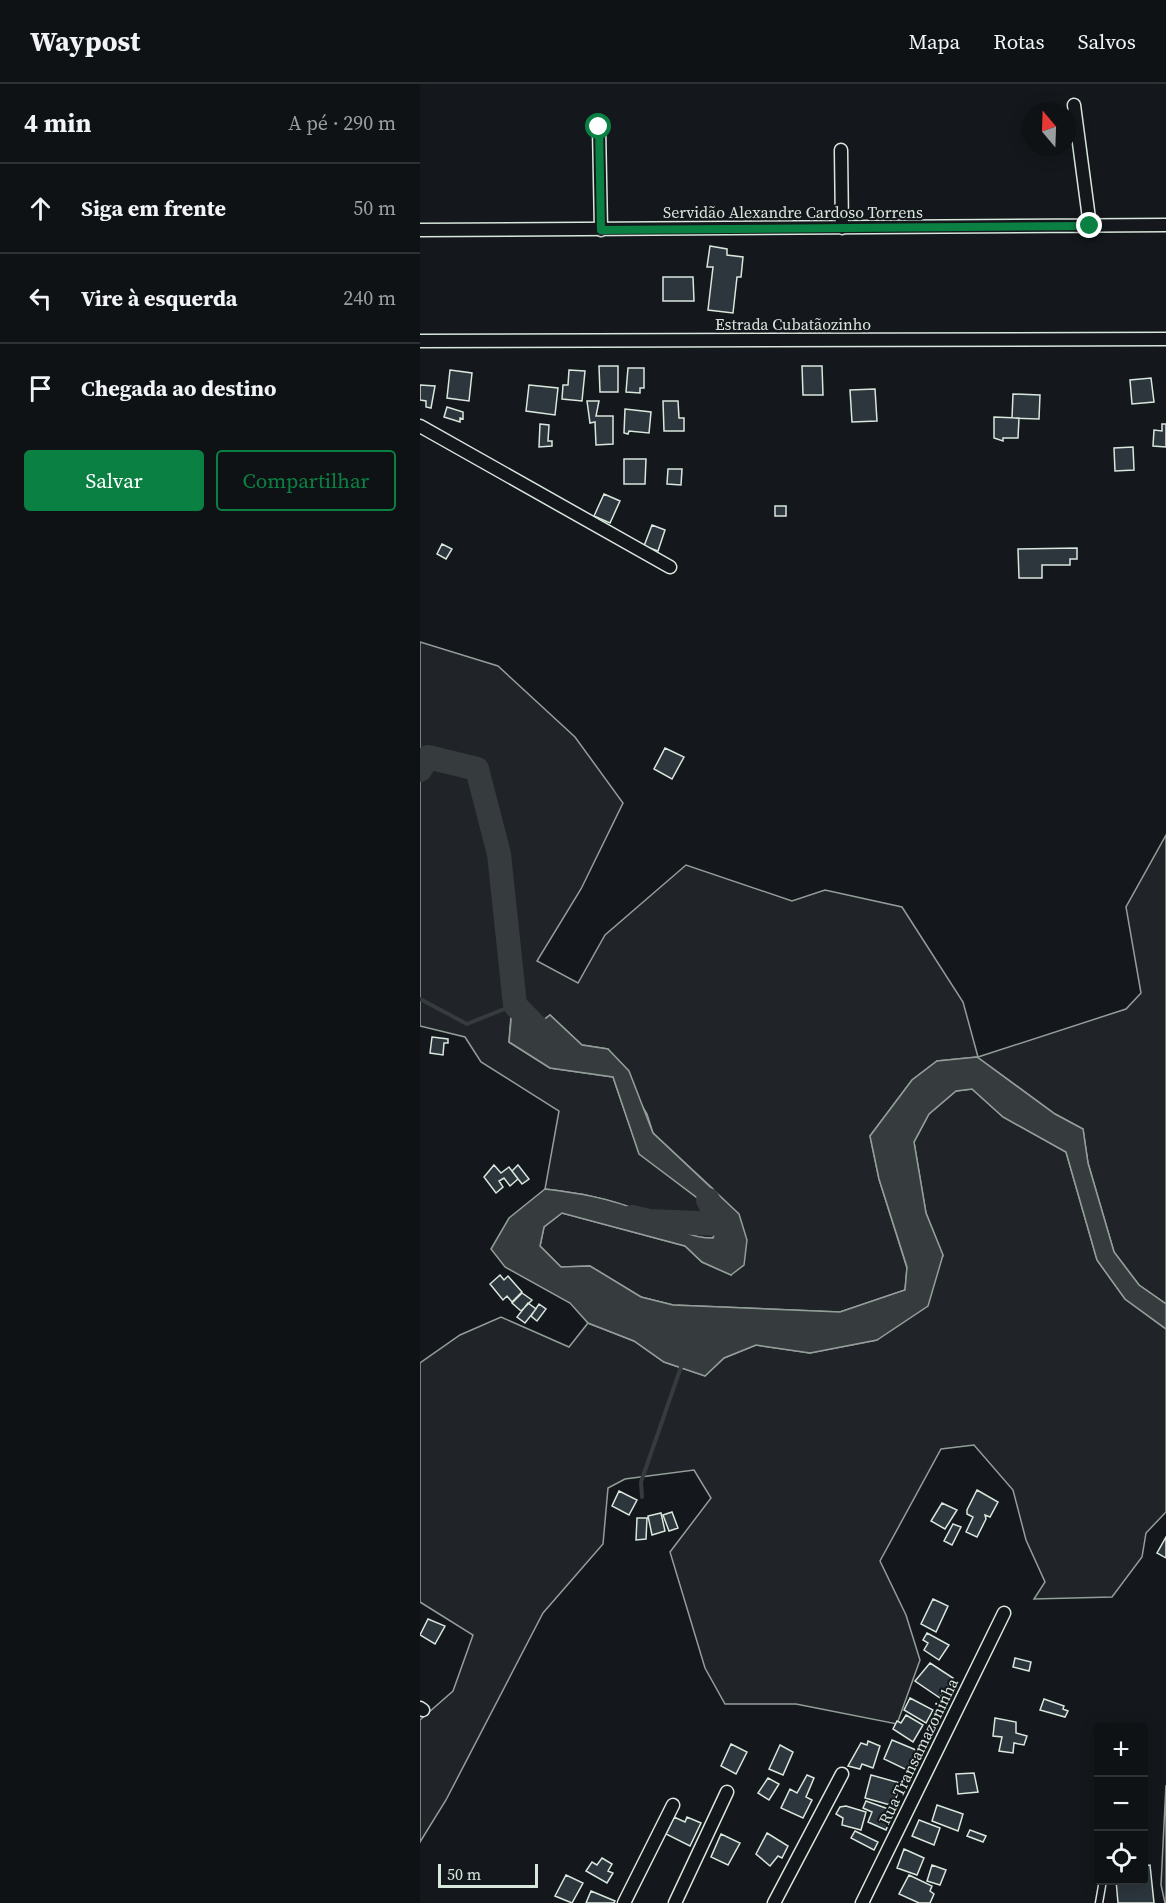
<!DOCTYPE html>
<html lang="pt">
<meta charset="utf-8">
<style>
:root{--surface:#0f1215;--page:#181b1e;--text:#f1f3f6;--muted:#9b9ea0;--line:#2f3234;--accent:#0b8043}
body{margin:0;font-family:"Source Serif 4",serif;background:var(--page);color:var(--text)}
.controls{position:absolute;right:18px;bottom:18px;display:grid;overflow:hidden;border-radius:6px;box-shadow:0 3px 15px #0003}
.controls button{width:54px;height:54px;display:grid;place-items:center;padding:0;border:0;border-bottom:2px solid var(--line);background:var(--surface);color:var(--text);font:30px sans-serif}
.compass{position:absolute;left:602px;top:18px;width:54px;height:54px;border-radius:50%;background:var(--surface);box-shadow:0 3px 15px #0003;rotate:341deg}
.scale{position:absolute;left:18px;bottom:15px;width:100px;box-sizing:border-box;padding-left:6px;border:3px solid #d8e6dc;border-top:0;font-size:16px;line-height:21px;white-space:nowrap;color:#d8e6dc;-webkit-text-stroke:4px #14181c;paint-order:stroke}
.stop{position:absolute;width:18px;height:18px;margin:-14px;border:4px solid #0b8043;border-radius:50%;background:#fff}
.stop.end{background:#0b8043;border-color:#fff;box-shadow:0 2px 6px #0008}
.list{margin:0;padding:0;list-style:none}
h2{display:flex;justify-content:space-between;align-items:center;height:78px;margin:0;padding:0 24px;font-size:26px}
h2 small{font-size:20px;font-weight:400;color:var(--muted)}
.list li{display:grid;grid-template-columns:39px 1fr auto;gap:18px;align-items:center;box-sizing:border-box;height:90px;padding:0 24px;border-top:2px solid var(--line)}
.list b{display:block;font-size:22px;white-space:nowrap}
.list em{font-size:20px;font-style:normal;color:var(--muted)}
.actions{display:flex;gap:12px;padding:18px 24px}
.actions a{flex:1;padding:14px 0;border:2px solid var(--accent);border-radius:6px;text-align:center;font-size:21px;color:var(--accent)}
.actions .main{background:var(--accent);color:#fff}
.icon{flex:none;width:33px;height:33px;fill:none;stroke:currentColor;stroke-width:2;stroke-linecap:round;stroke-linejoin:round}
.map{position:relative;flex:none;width:746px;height:1819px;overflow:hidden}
header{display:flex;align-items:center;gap:36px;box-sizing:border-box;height:84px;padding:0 30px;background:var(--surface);border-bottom:2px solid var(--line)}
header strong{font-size:28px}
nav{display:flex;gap:33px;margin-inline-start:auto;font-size:21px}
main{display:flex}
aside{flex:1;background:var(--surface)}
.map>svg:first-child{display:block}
</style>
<header>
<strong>Waypost</strong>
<nav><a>Mapa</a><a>Rotas</a><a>Salvos</a></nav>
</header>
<main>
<aside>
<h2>4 min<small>A pé · 290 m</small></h2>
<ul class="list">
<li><svg class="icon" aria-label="ahead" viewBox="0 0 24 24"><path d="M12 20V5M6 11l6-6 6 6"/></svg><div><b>Siga em frente</b></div><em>50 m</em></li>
<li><svg class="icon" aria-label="left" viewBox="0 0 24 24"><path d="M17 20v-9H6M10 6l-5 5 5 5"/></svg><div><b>Vire à esquerda</b></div><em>240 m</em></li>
<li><svg class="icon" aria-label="arrive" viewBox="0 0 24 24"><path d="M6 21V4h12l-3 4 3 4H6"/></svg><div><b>Chegada ao destino</b></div></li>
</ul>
<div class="actions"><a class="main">Salvar</a><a>Compartilhar</a></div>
</aside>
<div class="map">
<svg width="746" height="1819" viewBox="0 0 746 1819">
<rect width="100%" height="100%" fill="#14181c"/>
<path fill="#202428" stroke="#939e99" stroke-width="1.5" d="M0 558 78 582 155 653 203 719 161 805 117 877 158 899 185 851 266 781 372 817 405 806 482 823 543 918 558 973 706 925 721 909 706 823 746 751V1220L719 1201 694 1168 668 1079 663 1045 635 1030 557 973 517 977 492 996 450 1052 459 1095 487 1184 485 1206 420 1228 253 1221 221 1213 170 1182 141 1183 120 1162 124 1143 142 1129 265 1162 282 1178 311 1191 293 1105 233 1049 227 1030 188 965 162 961 130 931 110 947 93 906 89 958 130 984 193 993 219 1069 280 1116 296 1146 293 1154C267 1155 244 1137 220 1127 189 1114 158 1109 125 1105L139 1027 61 978 45 953 0 942Z
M552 1005 583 1033 646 1068 677 1176 705 1215 746 1245V1428L726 1449 722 1473 692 1513 614 1515 625 1498 606 1456 593 1406 554 1361 521 1365 460 1477 486 1531 500 1576 477 1640 376 1620H305L285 1584 250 1468 291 1414 274 1386 205 1395 188 1404 183 1460 123 1529 26 1716 0 1758V1636L33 1607 53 1551 0 1518V1279L40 1251 81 1233 149 1263 168 1239 214 1257 244 1278 285 1292 304 1274 336 1261 390 1269 457 1256 523 1172 506 1129 494 1058 509 1030 536 1007Z
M746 1701V1819H745L741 1801Z"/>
<path fill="#363b3e" stroke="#939e99" stroke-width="1.5" d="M94 904 109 947 130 931 162 961 188 965 209 987 233 1049 319 1130 327 1156 324 1181 311 1191 282 1178 265 1162 142 1129 124 1143 120 1162 141 1183 170 1182 221 1213 253 1221 420 1228 485 1206 487 1183 459 1095 450 1052 492 996 517 977 557 973 635 1030 663 1045 668 1079 694 1168 719 1201 746 1220V1245L705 1215 677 1176 646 1068 583 1033 552 1005 536 1007 509 1030 494 1058 506 1129 523 1171 508 1222 457 1256 390 1269 336 1261 304 1274 285 1292 244 1278 214 1257 168 1239 150 1219 85 1183 71 1165 89 1134 125 1105C158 1109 189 1114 220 1127 244 1137 267 1155 293 1154L296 1146 280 1116 219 1070 193 993 130 984 89 958Z"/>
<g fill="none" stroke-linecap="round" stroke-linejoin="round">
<path stroke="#363b3e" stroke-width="4" d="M0 915 47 940 94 921
M222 1413 221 1398 262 1280"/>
<path stroke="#363b3e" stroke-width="24" d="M0 686 8 673 57 685 79 770 95 921 137 964
M212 1133 229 1137 300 1140 288 1116"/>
</g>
<path fill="#2c363c" stroke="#d8e6dc" stroke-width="1.5" d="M290 162 307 165V171L323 173 321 193H317L313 229 288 226 293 183H287Z
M243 193H273L274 217H243Z
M179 282H198V308H180Z
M382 282H402L403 311H383Z
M208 284H224V304H220V309L206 308Z
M30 286 52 289 49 317 27 314Z
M149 286 165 287 162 317 142 315 143 301H148Z
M731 294 734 318 712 320 710 296Z
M0 301 15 302 11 324 6 323V317L0 316Z
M109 301 138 304 135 331 106 327Z
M455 305 457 337 432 338 430 306Z
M593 310 620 311 619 335 592 334Z
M167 317H179L176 332H193V360L176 361 175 338 170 339Z
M243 317H258L259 334H264V347H244Z
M27 323 43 328V335L40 334V338L24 333Z
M205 325 231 328 229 349 209 347 208 350 204 349Z
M574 333 599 334 598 354H583V357L574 354Z
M120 340 129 341 128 357H132V362L119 363Z
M742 340H746V363L733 362 734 346 742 347Z
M713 363 714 386 695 387 694 364Z
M204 375H226L225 400H204Z
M248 385H262L261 401 247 400Z
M184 410 200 417 190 439 174 432Z
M355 422H366V432H355Z
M232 441 245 446 238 467 224 462Z
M22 460 32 465 26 475 17 470Z
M657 464V475H650V481H622V494H599L598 465Z
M245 664 264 673 252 695 234 685Z
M12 953 28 955V959H24L23 971 10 969Z
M74 1081 81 1089 89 1083 98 1095 90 1102 84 1094 79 1097 83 1103 76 1109 64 1093Z
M98 1081 109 1095 102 1100 92 1087Z
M80 1191 84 1196 88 1192 102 1208 92 1218 87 1212 83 1216 70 1200Z
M102 1209 112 1216 101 1227 92 1219Z
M108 1219 116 1225 105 1239 97 1233Z
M119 1220 126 1225 117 1237 111 1232Z
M557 1406 578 1418 570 1433 565 1431 566 1435 557 1453 546 1448 553 1433 547 1430V1426Z
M199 1407 217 1416 209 1431 192 1422Z
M522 1419 537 1426 525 1445 511 1437Z
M252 1428 258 1444 249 1447 243 1431Z
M241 1429 245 1447 232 1451 228 1432Z
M217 1434H227L226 1455 216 1456Z
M533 1440 541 1443 532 1461 524 1457Z
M746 1453V1474L737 1469Z
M513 1515 528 1522 516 1548 501 1540Z
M8 1535 25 1542 15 1560 0 1551Z
M507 1549 529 1561 519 1576 504 1566 508 1559 503 1556Z
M595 1574 611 1578 609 1587 593 1583Z
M510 1579 533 1594 520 1614 495 1597Z
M490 1614 513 1626 506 1639 484 1626Z
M624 1615 644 1622 643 1625 648 1627 645 1633 620 1626Z
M486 1631 503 1641 493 1658 473 1645 477 1637 481 1639Z
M575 1634 596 1638V1649L607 1652 604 1661 594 1659 593 1669 579 1667 582 1653 573 1652Z
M472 1656 496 1666 487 1686 464 1675Z
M448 1657 460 1662 453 1684 442 1680 440 1685 428 1682 441 1659 447 1661Z
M311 1660 327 1668 316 1690 301 1682Z
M360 1661 373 1668 363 1691 349 1685Z
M554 1689 558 1708 538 1710 536 1690Z
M387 1691 394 1694 386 1713 392 1716 383 1734 361 1724 370 1705 377 1709Z
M451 1691 480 1699 474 1722 445 1714Z
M348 1694 359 1700 349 1716 338 1709Z
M446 1717 474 1727 466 1746 448 1738 452 1728 443 1724Z
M517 1721 543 1730 538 1747 512 1737Z
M426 1722 446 1728 441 1746 422 1741 423 1734 416 1730 420 1723Z
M254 1733 265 1738 267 1733 281 1739 270 1762 246 1750Z
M499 1736 520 1744 514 1761 492 1752Z
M550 1746 566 1752 563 1758 547 1752Z
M435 1747 458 1758 454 1766 431 1754Z
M347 1749 368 1762 362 1774 358 1772 350 1782 336 1770Z
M301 1750 320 1759 308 1781 291 1773Z
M484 1765 504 1774 497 1791 477 1784Z
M182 1774 192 1780 188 1787 193 1789 187 1799 166 1787 172 1778 177 1781Z
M512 1781 526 1786 520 1801 507 1797Z
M730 1781 734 1819H698L696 1796H724V1782Z
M146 1791 163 1799 152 1819 135 1812Z
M489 1791 512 1802 510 1807 514 1810 510 1819H499L479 1810Z
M171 1807 195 1817 194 1819H166Z"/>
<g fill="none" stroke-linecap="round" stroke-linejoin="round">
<g stroke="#d8e6dc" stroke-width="9">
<path id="service" d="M679 1819 683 1796"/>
</g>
<g stroke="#d8e6dc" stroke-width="15">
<path id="minor" d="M654 21 670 142
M179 43 181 146
M421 66 422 144
M0 146 746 141
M0 257 746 255
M0 342 250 483
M0 1624 3 1626
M204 1819 253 1721
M255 1819 307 1708
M354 1819 422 1690
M442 1819 584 1529"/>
</g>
<use href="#service" stroke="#14181c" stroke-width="6"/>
<use href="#minor" stroke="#14181c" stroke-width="12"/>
</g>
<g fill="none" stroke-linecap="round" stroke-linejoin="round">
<path stroke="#0b8043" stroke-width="8" d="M179 43 181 146 670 142"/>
</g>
<g text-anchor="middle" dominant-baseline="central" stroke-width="4.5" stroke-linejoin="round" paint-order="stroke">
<g font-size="16" fill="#d8e6dc" stroke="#14181c">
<text x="373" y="128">Servidão Alexandre Cardoso Torrens</text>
<text x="373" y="240">Estrada Cubatãozinho</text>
<text transform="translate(498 1667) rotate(-64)">Rua Transamazoninha</text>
</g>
</g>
</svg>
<div class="controls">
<button>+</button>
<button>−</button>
<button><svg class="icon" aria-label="locate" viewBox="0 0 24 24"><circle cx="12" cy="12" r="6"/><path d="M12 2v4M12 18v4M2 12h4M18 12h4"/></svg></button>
</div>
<svg class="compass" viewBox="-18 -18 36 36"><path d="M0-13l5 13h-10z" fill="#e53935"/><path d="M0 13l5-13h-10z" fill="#9b9ea0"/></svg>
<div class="scale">50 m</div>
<div class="stop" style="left:179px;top:43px"></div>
<div class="stop end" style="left:670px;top:142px"></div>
</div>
</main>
